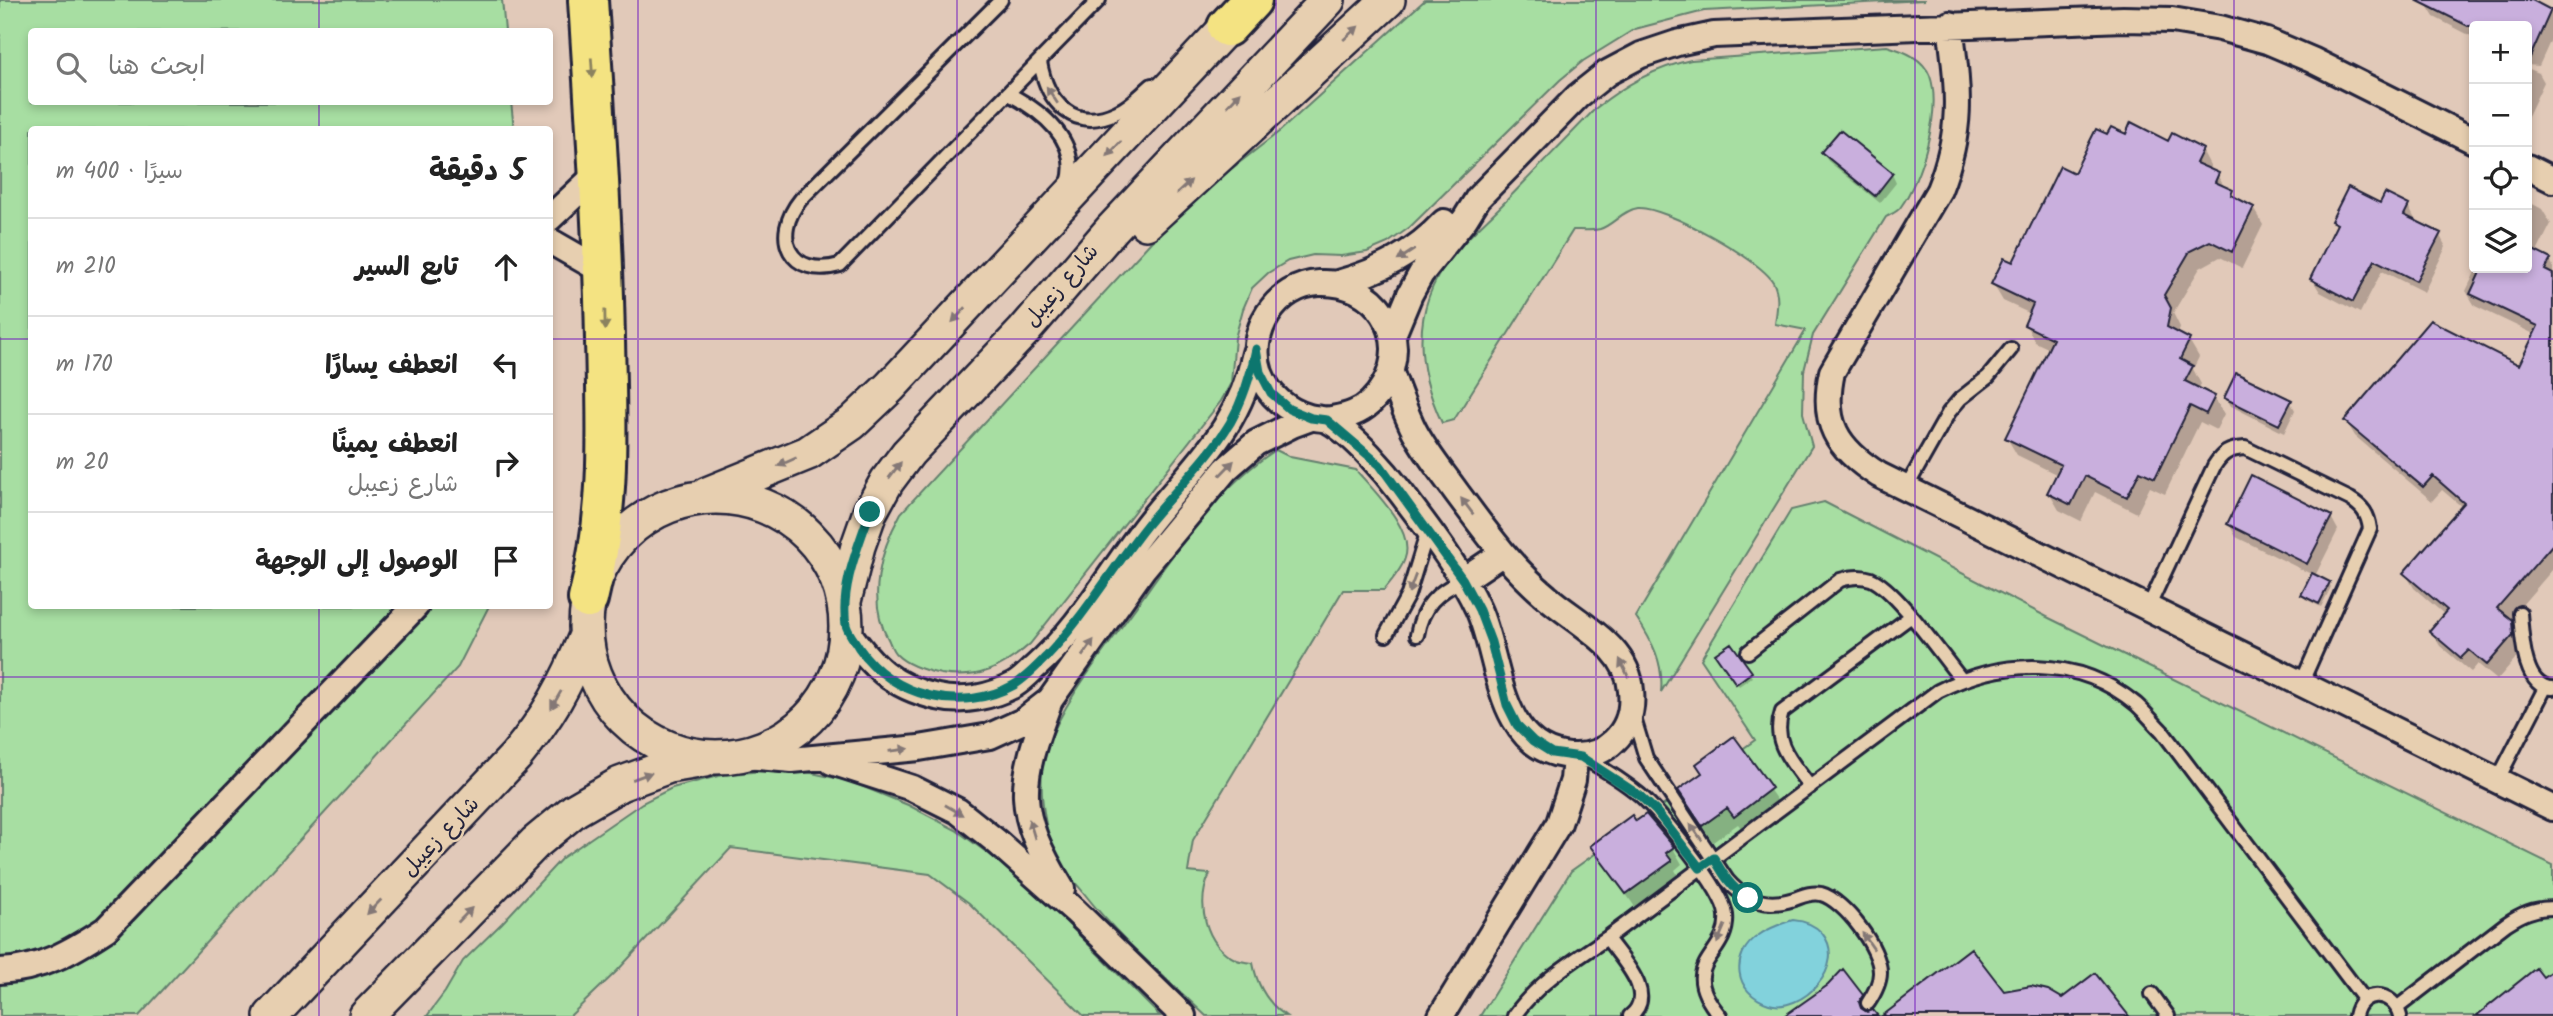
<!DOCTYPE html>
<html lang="ar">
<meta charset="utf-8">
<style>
:root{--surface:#fff;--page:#f6f6f6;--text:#222;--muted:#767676;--line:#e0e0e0}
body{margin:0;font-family:Kalam,"Playpen Sans Arabic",sans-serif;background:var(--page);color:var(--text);direction:rtl}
.controls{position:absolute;right:21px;top:21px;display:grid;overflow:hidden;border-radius:7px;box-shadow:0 4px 10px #0003}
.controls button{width:63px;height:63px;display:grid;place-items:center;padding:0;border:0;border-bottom:2px solid var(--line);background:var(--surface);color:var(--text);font:35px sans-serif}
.stop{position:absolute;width:21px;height:21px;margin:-16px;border:5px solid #0f766e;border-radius:50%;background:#fff}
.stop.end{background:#0f766e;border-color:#fff;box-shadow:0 2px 7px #0008}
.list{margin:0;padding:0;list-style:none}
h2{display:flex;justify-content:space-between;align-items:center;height:91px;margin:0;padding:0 28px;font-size:30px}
h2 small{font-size:23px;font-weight:400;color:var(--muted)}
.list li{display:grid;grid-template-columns:46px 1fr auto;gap:21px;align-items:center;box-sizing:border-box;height:98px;padding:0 28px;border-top:2px solid var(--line)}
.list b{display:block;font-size:26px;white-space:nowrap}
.list p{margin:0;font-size:23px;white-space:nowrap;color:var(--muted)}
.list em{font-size:23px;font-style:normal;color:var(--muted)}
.icon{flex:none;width:38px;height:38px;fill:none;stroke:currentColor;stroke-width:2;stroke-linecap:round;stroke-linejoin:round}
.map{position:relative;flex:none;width:2553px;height:1016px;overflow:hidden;direction:ltr}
.search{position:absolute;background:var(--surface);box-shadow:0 4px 10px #0003;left:28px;top:28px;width:525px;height:77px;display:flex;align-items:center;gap:18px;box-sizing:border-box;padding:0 24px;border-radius:7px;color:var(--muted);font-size:26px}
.panel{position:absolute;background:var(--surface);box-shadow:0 4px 10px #0003;left:28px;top:126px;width:525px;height:483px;border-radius:7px;direction:rtl}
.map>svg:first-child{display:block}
</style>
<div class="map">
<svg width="2553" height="1016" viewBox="0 0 2553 1016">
<rect width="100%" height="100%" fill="#e1c9b9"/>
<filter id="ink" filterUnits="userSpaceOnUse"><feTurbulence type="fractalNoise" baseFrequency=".0143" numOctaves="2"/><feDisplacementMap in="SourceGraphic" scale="14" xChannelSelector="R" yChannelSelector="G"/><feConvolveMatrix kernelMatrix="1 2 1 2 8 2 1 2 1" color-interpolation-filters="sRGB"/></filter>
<g filter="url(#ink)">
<path fill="#a7dea2" stroke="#64806e" stroke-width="2" d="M0 0H502L505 31 32 32V102H511L514 129 32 130V606H489L458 667 139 1016H0Z
M1425 0H1925L1704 11 1635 29 1583 61 1560 80 1410 227 1388 243 1367 252 1341 256 1313 255 1288 261 1268 273 1252 288 1243 309 1235 338 1231 383 1221 401 1030 644C1003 668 978 680 941 674 927 671 908 666 897 655 893 652 891 646 889 641 866 600 880 551 901 513L1185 205 1280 131Z
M1887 46C1904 51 1923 58 1930 76 1942 111 1921 179 1900 208 1897 212 1891 214 1886 217L1813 335 1804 371 1803 413 1812 446 1661 692C1664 663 1652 641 1636 617L1806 330 1775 324C1777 309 1780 295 1773 282 1760 259 1664 206 1638 208 1623 210 1613 225 1600 229 1592 231 1581 230 1573 230L1454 420 1442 423C1416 367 1410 309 1451 257 1466 238 1486 221 1503 204 1534 172 1565 140 1596 108 1625 85 1654 68 1691 60Z
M1276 450 1290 457 1356 470C1373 490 1415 530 1405 558 1402 569 1391 581 1384 590H1343L1193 840 1188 872 1210 874C1196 903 1204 945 1237 960 1242 962 1248 962 1253 963 1257 986 1267 1003 1286 1016H1206C1164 976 1119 938 1083 892 1076 883 1066 874 1060 863 1044 835 1036 781 1046 750 1063 701 1103 653 1133 611 1172 556 1218 486 1276 450Z
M1824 502 2049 618 2553 865V1016H1480L1571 871 1755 740 1701 659 1791 510Z
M762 771 807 772 849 781 908 805 956 830 1023 879 1160 1016H1084L969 903 930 874 731 848 617 971 570 1016H427L445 992 463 961 502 923 562 858 642 803 672 788 722 775Z"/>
<path fill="#82d2dc" stroke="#5c8c9c" stroke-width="2" d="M1793 920C1805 921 1814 924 1822 933 1849 966 1801 1014 1769 1004 1734 993 1729 955 1759 935 1770 927 1781 924 1793 920Z"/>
<path fill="#0003" d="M2428 0H2528L2550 11 2553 16V35L2539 66 2527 65V26H2474V41L2473 37 2434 17 2426 4Z
M2527 68 2539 73 2544 82 2527 118Z
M2108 136H2126L2202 150 2211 167 2210 171 2217 175 2226 189 2232 192 2236 200 2253 208 2263 225 2242 268 2220 257 2200 268 2173 313 2180 327 2178 335 2189 340 2199 357 2193 369 2201 384 2198 390 2214 397 2224 414 2216 430 2200 422 2165 494 2150 487 2137 513 2095 492 2081 521 2059 510 2049 493 2058 475 2017 455 2007 438 2050 349 2035 342 2026 325 2031 314 2003 301 1993 284 2014 265 2074 176Z
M1823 153 1892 174 1896 183 1880 203 1828 161Z
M2527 201 2542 209 2551 224 2536 254 2550 260 2553 266V569L2509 620 2520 637 2521 652 2497 680 2478 664 2471 672 2440 646 2431 631 2445 615 2414 588 2405 573 2462 507 2442 490 2432 501 2355 436 2346 421 2520 367 2536 335 2475 306 2466 291 2477 268H2527Z
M2381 205 2408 206 2415 219 2414 222 2439 234 2446 247 2424 292 2382 271 2360 313 2320 292 2312 279 2337 228 2333 221Z
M2226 398 2290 401 2295 410 2284 433 2231 406Z
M2331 517 2338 530 2315 576 2329 583 2331 587 2321 607 2305 599 2303 595 2313 575 2236 537 2229 524Z
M1731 645 1752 677 1739 686 1718 654Z
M1734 739 1781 806 1745 833 1738 824 1713 842 1690 808Z
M1663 803 1682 831 1683 832 1672 821Z
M1636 823 1673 848 1682 864 1675 870 1680 879 1637 910 1593 846Z
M1861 996 1870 1012 1877 1016H1784Z"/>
<path fill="#c9afdd" stroke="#22223b" stroke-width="2" d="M2416 0H2532L2551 10 2527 64V26H2468Z
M2131 122 2168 141 2172 133 2203 149 2196 163 2219 173 2215 182 2233 190 2231 195 2254 207 2232 252 2210 241 2190 251 2164 295 2171 308 2167 327 2190 339 2180 359 2193 366 2185 381 2215 396 2206 414 2190 406 2155 478 2140 471 2127 497 2085 476 2071 505 2047 493 2061 465 2005 438 2053 339 2024 325 2033 304 1991 284 2004 258 2013 262 2060 166 2074 173 2096 129 2107 134 2111 127 2126 134Z
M1840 130 1893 173 1875 196 1821 152Z
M2348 187 2380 203 2385 193 2409 205 2404 215 2441 233 2416 281 2375 260 2353 302 2310 279 2337 224 2331 221Z
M2527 247 2551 259 2545 270 2553 274V544L2497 608 2512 620 2513 635 2487 665 2469 650 2461 658 2429 631 2447 610 2403 573 2464 503 2433 476 2423 487 2344 421 2430 320 2519 365 2538 326 2470 294 2482 268H2527Z
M2236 373 2292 400 2279 425 2224 398Z
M2251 475 2332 516 2307 564 2227 524Z
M2312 573 2330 582 2319 604 2301 595Z
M1731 643 1752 672 1736 684 1715 654Z
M1734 736 1772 788 1734 817 1727 808 1702 826 1678 790 1702 773 1696 764Z
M1646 814 1674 847 1666 853 1672 861 1626 894 1590 846 1632 815 1636 821Z
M1971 948 2004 991 2031 986 2048 990 2062 998 2095 973 2129 1016H1882Z
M2536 968 2543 977 2553 970V1016H2476Z
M1843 969 1863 995 1859 1002 1861 1008 1867 1012 1873 1010 1878 1016H1784L1828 985Z"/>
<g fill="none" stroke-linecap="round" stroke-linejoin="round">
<g stroke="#22223b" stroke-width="18">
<path id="service" d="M1001 0 801 199C770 237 790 279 840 265L1099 0
M1040 62C1047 102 1073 133 1117 112 1131 106 1141 94 1152 85
M1009 94C1043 112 1081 142 1068 184
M1906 488 1949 412 1960 399 1988 377 2011 349
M2148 608 2214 466C2222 453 2229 449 2245 448L2350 499C2363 507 2368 514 2370 529L2301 684
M2520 613C2522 635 2523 689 2553 688
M1386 635 1408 595 1428 530
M1417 635C1422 606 1437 592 1463 580
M1748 652 1840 580C1850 577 1860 575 1871 579 1897 590 1941 655 1961 679
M1633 715 1646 758 1727 880C1745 901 1767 908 1794 899 1803 896 1811 892 1821 894 1844 900 1881 949 1880 973 1880 984 1874 994 1868 1003
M1582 757C1602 768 1622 780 1640 795 1660 813 1724 890 1726 915 1730 958 1674 961 1720 1016
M2497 781 2545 688
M1810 787C1793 763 1771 743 1782 712L1910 617
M1607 938C1621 959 1658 994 1630 1016
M2152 994 2168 1016
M2398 1007 2506 924C2521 914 2534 908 2553 908
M1514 1016C1538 982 1573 961 1607 938L1938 691C2002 659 2077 655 2136 704 2145 712 2153 722 2162 731L2364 999
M2355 1016C2360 988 2394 990 2400 1016"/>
</g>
<g stroke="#22223b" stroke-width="30">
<path id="minor" d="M1950 24C1958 89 1964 127 1939 190L1832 372C1821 422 1836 448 1879 475L2553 808
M2527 167 2553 180
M550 218 599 172
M550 241 604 272
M1338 283C1380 271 1414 254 1444 222
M1393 335 1410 294 1421 274 1465 219 1478 198 1578 96 1607 73 1641 55 1677 43 1714 35 2123 19 2172 20 2220 28 2267 41 2312 60 2474 141
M1327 420C1336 418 1346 417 1354 413 1367 408 1377 397 1384 385 1413 335 1375 280 1319 283 1276 285 1246 333 1260 373 1268 395 1287 411 1309 417 1316 419 1324 418 1329 421 1354 435 1385 471 1402 494 1429 530 1459 568 1478 609 1500 657 1497 744 1563 755 1582 758 1600 755 1614 741 1628 728 1633 710 1631 691 1628 646 1578 624 1547 597 1531 584 1516 568 1503 553 1487 534 1472 513 1457 493 1442 472 1426 453 1414 430 1405 412 1398 392 1391 373
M1463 580 1503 553
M846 629C871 665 892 687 937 697 962 703 991 697 1014 685 1021 681 1028 674 1034 668 1078 630 1108 576 1143 530 1190 468 1238 434 1255 353
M1050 700C1018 785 1014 810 1062 889
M733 755 792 760 919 748 990 736 1023 721 1050 700 1143 569 1226 469 1256 443 1292 425 1311 418
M832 762 912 788 958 811 997 842 1075 911 1183 1016
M0 971C42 969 71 952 106 929L416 606
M1441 1016 1559 823 1573 780 1575 757"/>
</g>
<g stroke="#22223b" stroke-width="38">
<path id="secondary" d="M1146 223 1388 0
M707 494 808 453 852 423 890 387 1227 27
M586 627a130 130 0 1 1 260 0a130 130 0 1 1-260 0Z
M844 601 858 546 870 512 887 481 908 453 1024 331 1112 229 1328 0
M271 1016 516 756C548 717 566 685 585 638
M366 1016 535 843 575 810 620 784 669 766 705 760"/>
</g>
<g stroke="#22223b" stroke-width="44">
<path id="motorway" d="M588 0C595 113 603 226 605 340 607 432 611 508 588 599
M1227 27 1252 0"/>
</g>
<use href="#service" stroke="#e7cfb0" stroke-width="12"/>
<use href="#minor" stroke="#e7cfb0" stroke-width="24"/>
<use href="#secondary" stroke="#e7cfb0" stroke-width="33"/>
<use href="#motorway" stroke="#f4e382" stroke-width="38"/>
</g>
<defs><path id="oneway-solid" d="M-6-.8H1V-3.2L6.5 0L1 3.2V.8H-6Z" transform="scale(1.75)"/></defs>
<g fill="#847876">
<use href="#oneway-solid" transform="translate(1351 33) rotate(-42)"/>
<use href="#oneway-solid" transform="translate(1052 95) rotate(-123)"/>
<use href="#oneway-solid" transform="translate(1234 99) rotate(-47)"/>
<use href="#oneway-solid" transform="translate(1114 149) rotate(133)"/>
<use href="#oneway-solid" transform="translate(1184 187) rotate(-43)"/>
<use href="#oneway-solid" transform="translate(1406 255) rotate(147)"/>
<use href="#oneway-solid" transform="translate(959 315) rotate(133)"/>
<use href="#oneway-solid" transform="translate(787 462) rotate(156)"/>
<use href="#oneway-solid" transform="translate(1227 468) rotate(-46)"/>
<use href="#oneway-solid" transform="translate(895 470) rotate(-53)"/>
<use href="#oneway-solid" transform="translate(1467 506) rotate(-127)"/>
<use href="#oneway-solid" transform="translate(1412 584) rotate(111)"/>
<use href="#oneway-solid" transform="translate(1088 648) rotate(-55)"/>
<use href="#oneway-solid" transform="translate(1624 668) rotate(-116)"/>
<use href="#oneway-solid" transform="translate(556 700) rotate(120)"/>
<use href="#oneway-solid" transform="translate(899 750) rotate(-7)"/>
<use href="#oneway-solid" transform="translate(642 776) rotate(-20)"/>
<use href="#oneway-solid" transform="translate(954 810) rotate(30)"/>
<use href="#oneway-solid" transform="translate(1032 829) rotate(-107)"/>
<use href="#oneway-solid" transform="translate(1696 832) rotate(-125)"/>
<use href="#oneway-solid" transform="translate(374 907) rotate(134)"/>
<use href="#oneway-solid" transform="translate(465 915) rotate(-46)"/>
<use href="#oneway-solid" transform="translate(1721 934) rotate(113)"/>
<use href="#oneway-solid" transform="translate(1868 941) rotate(-125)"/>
</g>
<g fill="#8b825e">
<use href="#oneway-solid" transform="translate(592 68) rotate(86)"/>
<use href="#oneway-solid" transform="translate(605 320) rotate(89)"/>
</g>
</g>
<g fill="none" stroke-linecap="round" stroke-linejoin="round" filter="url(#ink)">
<path stroke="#0f766e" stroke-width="9" d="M870 512C858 547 840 588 846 625 848 633 855 641 859 648 892 697 962 714 1014 685 1026 678 1037 666 1046 657 1084 617 1112 569 1146 526 1173 492 1207 461 1230 423 1243 400 1251 375 1256 349L1260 372 1271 393 1289 409 1311 418 1327 420 1380 465 1463 580 1479 610 1491 642 1507 705 1517 725 1533 741 1552 753 1581 757 1639 795 1656 811 1700 868 1714 858C1723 874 1731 888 1748 898"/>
</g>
<path fill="none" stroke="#7b2cbf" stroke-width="2" stroke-opacity="0.55" d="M319 0V32M638 0V1016M957 0V1016M1276 0V1016M1596 0V1016M1915 0V1016M2234 0V1016M319 102V130M0 339H32M550 339H2553M319 606V1016M0 677H2553"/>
<g text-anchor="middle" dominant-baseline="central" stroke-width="5" stroke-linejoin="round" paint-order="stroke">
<g font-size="21" fill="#22223b" stroke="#e7cfb0">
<text transform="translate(1062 286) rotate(-49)">شارع زعيبل</text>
<text transform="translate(441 837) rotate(-46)">شارع زعيبل</text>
</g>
</g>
</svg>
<div class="controls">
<button>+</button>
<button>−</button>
<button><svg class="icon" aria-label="locate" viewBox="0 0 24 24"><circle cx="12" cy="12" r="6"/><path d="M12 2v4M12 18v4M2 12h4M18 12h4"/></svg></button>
<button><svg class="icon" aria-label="layers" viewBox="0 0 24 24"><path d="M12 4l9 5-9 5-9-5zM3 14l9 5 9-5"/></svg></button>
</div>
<div class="stop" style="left:1748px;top:898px"></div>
<div class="stop end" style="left:870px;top:512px"></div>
<div class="search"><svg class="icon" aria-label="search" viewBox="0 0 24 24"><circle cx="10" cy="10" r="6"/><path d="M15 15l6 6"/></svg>ابحث هنا</div>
<section class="panel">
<h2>5 دقيقة<small>سيرًا · 400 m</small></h2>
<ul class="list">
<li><svg class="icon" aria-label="ahead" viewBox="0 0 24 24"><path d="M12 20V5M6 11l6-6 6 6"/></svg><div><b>تابع السير</b></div><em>210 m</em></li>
<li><svg class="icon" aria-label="left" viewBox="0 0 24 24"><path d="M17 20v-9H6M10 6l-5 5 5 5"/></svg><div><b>انعطف يسارًا</b></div><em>170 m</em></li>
<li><svg class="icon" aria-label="right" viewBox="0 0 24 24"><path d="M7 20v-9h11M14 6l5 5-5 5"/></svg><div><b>انعطف يمينًا</b><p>شارع زعيبل</p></div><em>20 m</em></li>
<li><svg class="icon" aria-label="arrive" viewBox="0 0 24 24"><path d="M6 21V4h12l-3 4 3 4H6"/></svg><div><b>الوصول إلى الوجهة</b></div></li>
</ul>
</section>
</div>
